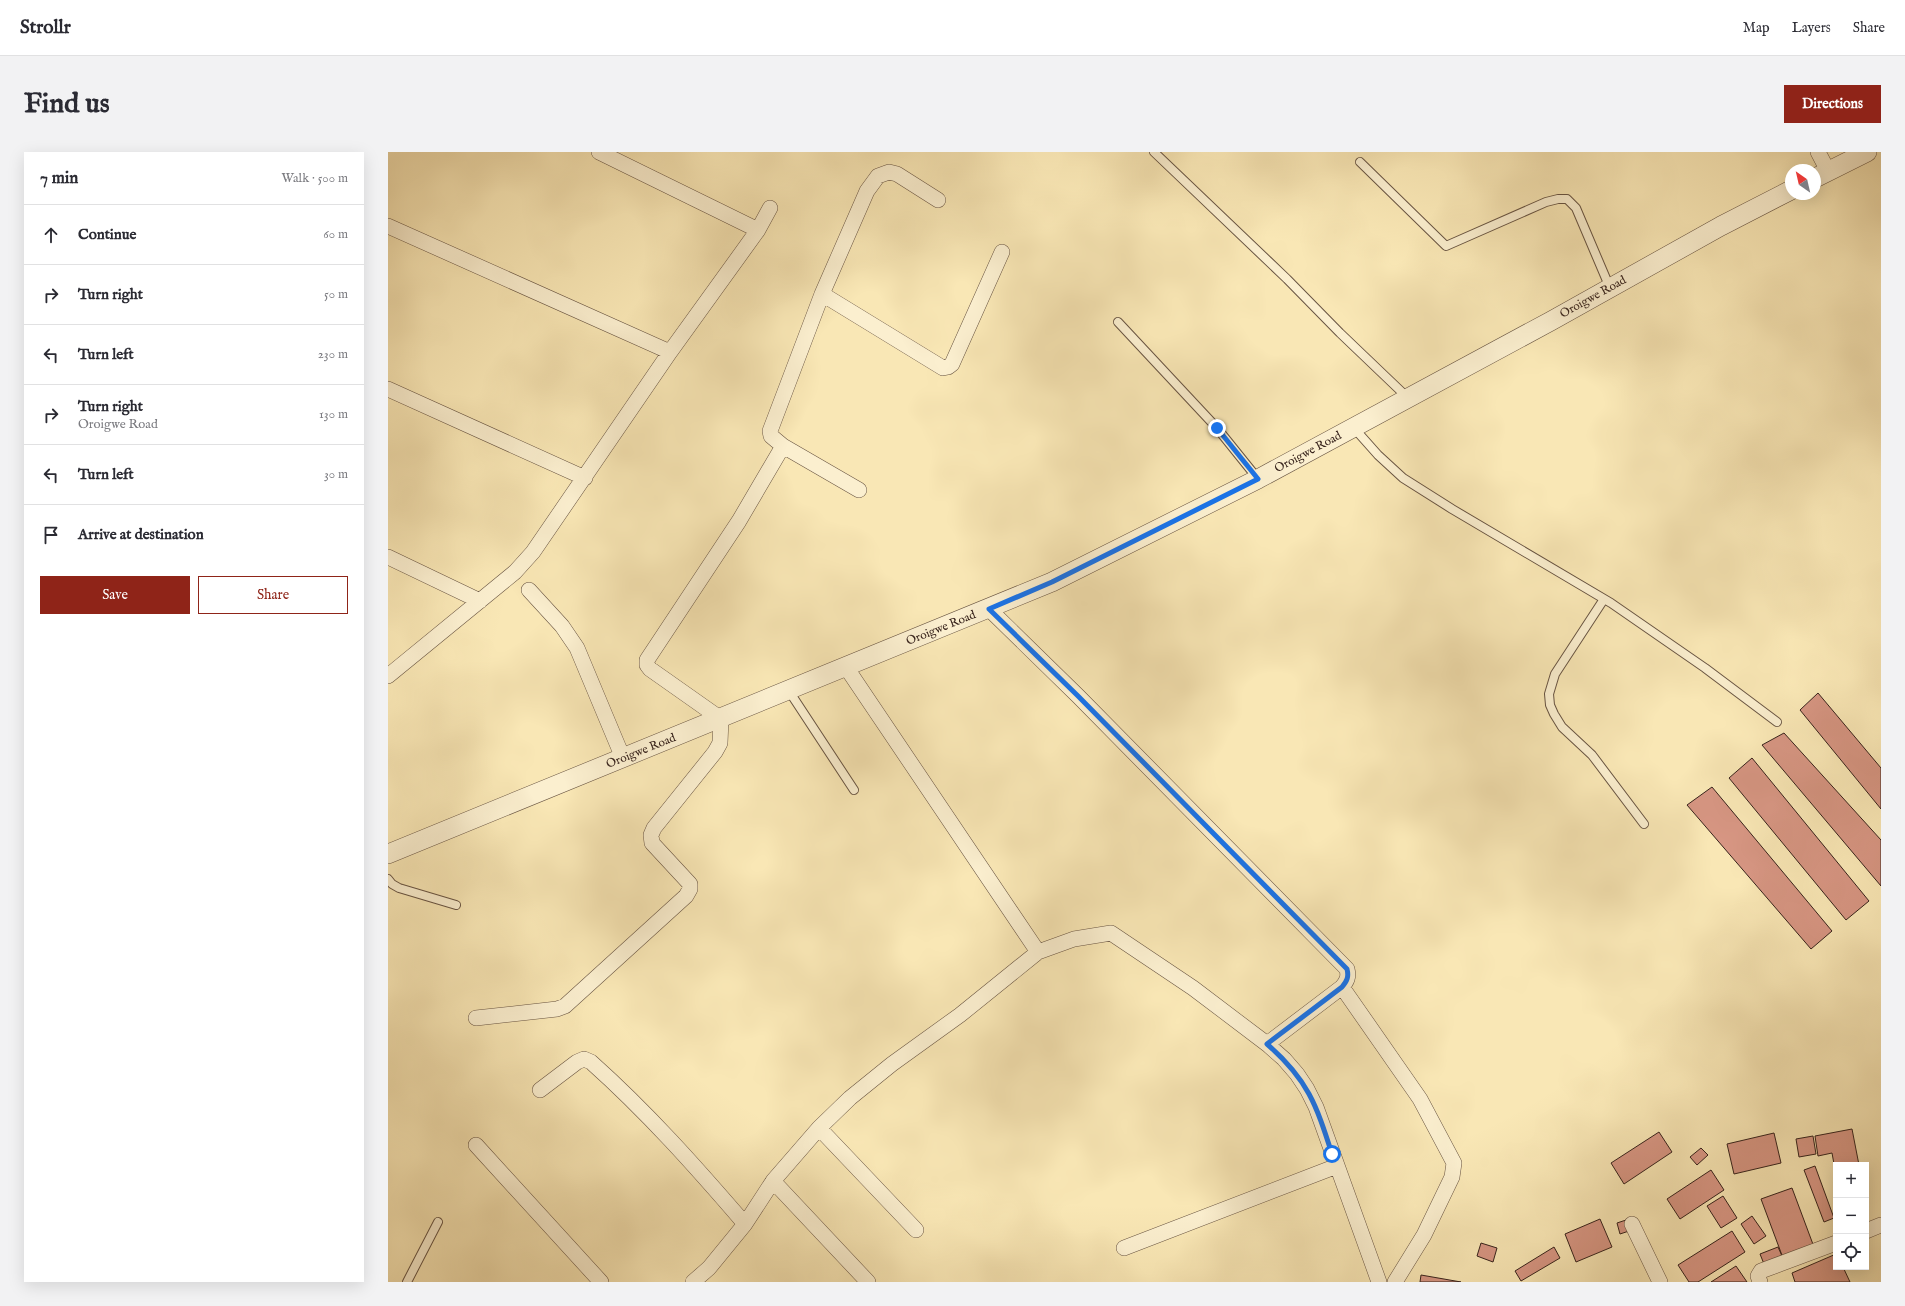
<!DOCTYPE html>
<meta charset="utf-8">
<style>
:root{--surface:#fff;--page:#f2f2f3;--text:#2b2b33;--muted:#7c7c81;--line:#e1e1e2;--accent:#8f2418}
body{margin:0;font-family:"IM FELL English",serif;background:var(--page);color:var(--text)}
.controls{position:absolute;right:12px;bottom:12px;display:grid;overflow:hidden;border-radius:0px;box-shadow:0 4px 16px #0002}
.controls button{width:36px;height:36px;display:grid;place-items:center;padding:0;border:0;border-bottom:1px solid var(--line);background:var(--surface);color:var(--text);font:20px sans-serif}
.compass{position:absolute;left:1397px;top:12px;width:36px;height:36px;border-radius:50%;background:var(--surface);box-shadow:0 4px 16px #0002;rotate:326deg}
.stop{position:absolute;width:12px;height:12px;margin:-9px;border:3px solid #1a73e8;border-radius:50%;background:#fff}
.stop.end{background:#1a73e8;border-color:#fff;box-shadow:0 1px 4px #0008}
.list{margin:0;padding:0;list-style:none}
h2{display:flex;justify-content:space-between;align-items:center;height:52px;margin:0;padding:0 16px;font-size:17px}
h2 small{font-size:13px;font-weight:400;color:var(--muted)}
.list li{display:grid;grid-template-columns:26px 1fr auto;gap:12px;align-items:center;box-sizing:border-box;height:60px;padding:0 16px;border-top:1px solid var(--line)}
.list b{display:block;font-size:15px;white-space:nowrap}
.list p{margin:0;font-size:13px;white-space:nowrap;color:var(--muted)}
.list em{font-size:13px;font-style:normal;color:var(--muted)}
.actions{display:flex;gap:8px;padding:12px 16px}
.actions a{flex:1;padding:9px 0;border:1px solid var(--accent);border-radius:0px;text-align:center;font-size:14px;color:var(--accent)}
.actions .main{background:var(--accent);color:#fff}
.icon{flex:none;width:22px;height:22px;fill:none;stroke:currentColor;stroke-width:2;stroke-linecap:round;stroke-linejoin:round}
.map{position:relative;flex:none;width:1493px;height:1130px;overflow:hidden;border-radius:0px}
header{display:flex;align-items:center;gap:24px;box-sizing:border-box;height:56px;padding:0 20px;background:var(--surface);border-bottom:1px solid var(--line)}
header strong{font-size:19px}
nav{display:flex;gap:22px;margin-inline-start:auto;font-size:14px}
.intro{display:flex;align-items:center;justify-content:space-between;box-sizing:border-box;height:96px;padding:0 24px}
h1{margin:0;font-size:28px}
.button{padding:10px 18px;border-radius:0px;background:var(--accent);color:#fff;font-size:14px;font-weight:700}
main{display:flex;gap:24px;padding:0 24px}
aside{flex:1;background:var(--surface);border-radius:0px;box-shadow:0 4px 16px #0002}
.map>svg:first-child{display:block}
</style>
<header>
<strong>Strollr</strong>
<nav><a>Map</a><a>Layers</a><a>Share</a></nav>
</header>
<div class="intro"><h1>Find us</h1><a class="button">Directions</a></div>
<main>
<aside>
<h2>7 min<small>Walk · 500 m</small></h2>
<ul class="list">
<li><svg class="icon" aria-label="ahead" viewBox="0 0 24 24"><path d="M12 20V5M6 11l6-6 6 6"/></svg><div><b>Continue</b></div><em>60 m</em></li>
<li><svg class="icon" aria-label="right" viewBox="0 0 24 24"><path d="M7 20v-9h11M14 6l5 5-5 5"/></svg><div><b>Turn right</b></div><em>50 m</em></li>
<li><svg class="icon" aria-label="left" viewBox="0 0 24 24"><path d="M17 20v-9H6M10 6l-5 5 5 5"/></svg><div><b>Turn left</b></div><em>230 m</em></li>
<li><svg class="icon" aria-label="right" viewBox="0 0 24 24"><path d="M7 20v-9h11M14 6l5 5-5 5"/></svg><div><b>Turn right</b><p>Oroigwe Road</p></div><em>130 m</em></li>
<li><svg class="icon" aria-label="left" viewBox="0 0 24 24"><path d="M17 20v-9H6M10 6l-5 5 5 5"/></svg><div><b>Turn left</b></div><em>30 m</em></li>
<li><svg class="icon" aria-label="arrive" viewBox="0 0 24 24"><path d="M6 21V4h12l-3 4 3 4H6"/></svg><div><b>Arrive at destination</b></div></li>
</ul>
<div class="actions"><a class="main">Save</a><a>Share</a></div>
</aside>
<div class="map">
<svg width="1493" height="1130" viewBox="0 0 1493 1130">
<rect width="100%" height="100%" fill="#f9e7b5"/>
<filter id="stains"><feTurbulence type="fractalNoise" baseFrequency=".005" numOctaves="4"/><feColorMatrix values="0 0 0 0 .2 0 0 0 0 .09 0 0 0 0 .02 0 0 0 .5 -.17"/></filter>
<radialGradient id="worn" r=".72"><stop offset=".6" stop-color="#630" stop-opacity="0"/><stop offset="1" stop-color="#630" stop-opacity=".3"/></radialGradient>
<path fill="#d79683" stroke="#37231c" d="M1430 541 1493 616V657L1412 558Z
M1396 581 1493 688V734L1374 593Z
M1364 606 1481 749 1458 768 1341 626Z
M1324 635 1444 779 1423 797 1299 653Z
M1464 977 1471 1013H1448V1023L1444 1001 1430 1004 1427 984Z
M1271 980 1284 1000 1236 1032 1223 1011Z
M1386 981 1393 1011 1346 1022 1339 992Z
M1425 984 1428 1002 1411 1005 1408 987Z
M1313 996 1320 1003 1309 1013 1302 1005Z
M1427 1014 1446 1066 1436 1070 1416 1018Z
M1323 1018 1336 1038 1292 1067 1279 1047Z
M1404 1036 1426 1095 1395 1106 1373 1047Z
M1335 1044 1349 1066 1333 1076 1319 1054Z
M1364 1064 1378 1084 1366 1092 1353 1072Z
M1212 1067 1224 1095 1188 1110 1177 1082Z
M1238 1068 1241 1079 1232 1082 1229 1071Z
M1344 1079 1357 1100 1310 1130H1301L1290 1113Z
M1093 1091 1109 1096 1105 1110 1089 1104Z
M1166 1095 1172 1106 1133 1129 1127 1119Z
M1390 1095 1394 1104 1376 1112 1372 1102Z
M1448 1102V1115H1455L1462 1130H1407L1404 1121Z
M1348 1114 1359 1130H1323Z
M1033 1123 1073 1130H1032Z"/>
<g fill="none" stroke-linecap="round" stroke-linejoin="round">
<g stroke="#685442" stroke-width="10">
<path id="service" d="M766 0 899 127 952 181 1020 246
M972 10 1058 94 1158 50 1170 47H1179L1188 56 1222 136
M730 170 829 276 870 327
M966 276 990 303 1015 326 1064 357 1223 451 1317 516 1389 570
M1216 447 1167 522 1161 542 1162 553 1166 562 1174 575 1204 603 1256 672
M401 539 466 638
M0 727 4 732 11 736 68 753
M19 1130 50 1070"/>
</g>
<g stroke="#685442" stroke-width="16">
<path id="minor" d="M211 0 370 78
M1430 0 1440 19
M0 74 282 200
M434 142 555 216 560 215 564 212 614 100
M0 237 197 326
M395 294 471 338
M0 405 92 449
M141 438 174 474 189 496 235 606
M601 457 690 544 959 817C961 825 959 829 954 835L879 892
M458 515 650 800
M0 524 127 420 145 400 282 200 370 78 382 56
M954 835 1032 947 1066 1011 1064 1025 1036 1083 1007 1130
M88 866 169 857 177 854 298 744 302 737V732L264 691 263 683 266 676 327 600 332 591 333 567 262 517 259 513V508L351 369 395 294 383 284 382 279 434 142 479 39 490 24 501 20 509 22 550 48
M152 938 189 910 196 907 203 910C259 960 308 1015 357 1072
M431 976 528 1078
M88 993 213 1130
M385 1029 480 1130
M1244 1072 1272 1130
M1478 1079 1493 1073
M736 1096 949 1014
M305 1130 321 1116 357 1072 385 1029 431 976 462 946 504 912 572 863 650 800 686 787 723 781 805 836 879 892 896 907 909 922 919 937 928 955 991 1130
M1372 1130 1370 1124 1373 1119 1448 1091"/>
</g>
<g stroke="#685442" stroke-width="20">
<path id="tertiary" d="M1427 26 1479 0
M0 702 664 430 870 327 1163 169 1333 74 1403 38"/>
</g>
<use href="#service" stroke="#fbefcf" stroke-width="8"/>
<use href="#minor" stroke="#fbefcf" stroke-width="15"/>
<use href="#tertiary" stroke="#fbefcf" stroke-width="19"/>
</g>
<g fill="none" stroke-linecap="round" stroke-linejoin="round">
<path stroke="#1a73e8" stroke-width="5" d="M829 276 870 327 664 430 601 457 690 544 959 817C961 825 959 829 954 835L879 892C920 928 928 952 944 1002"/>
</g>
<g text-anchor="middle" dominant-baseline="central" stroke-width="3" stroke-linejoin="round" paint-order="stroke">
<g font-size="12" fill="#37231c" stroke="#fbefcf">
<text transform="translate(1205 145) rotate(-29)">Oroigwe Road</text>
<text transform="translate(920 300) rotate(-28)">Oroigwe Road</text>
<text transform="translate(553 476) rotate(-22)">Oroigwe Road</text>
<text transform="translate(253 599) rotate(-22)">Oroigwe Road</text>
</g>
</g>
<rect width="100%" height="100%" filter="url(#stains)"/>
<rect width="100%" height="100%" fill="url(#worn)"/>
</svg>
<div class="controls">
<button>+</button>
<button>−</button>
<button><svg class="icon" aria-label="locate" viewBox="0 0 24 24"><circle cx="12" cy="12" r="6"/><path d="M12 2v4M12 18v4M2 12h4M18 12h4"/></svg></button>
</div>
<svg class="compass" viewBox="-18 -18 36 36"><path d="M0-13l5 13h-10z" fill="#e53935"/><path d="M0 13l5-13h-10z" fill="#7c7c81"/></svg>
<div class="stop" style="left:944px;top:1002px"></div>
<div class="stop end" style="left:829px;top:276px"></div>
</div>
</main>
